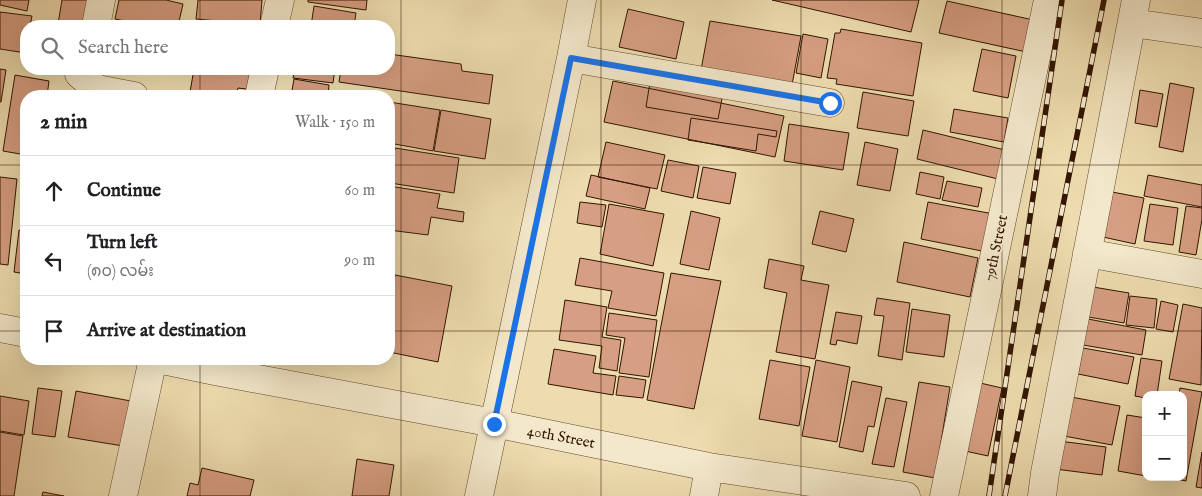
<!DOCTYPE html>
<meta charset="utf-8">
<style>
:root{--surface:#fff;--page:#f6f6f6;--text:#202124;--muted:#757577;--line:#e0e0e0}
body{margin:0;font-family:"IM FELL English","Noto Sans Myanmar",serif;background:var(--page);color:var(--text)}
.controls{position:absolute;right:15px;bottom:15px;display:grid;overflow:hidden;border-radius:10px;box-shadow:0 5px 20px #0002}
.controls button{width:45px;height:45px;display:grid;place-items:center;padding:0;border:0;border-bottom:1px solid var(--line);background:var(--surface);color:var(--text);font:25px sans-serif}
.stop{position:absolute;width:15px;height:15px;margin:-11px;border:4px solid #1a73e8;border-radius:50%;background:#fff}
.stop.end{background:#1a73e8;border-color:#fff;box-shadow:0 1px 5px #0008}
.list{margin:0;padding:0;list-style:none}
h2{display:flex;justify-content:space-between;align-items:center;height:65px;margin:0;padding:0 20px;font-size:21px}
h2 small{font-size:16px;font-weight:400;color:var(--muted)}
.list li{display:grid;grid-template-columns:32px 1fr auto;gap:15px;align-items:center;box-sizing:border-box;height:70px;padding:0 20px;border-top:1px solid var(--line)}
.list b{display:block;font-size:19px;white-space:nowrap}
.list p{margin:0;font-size:16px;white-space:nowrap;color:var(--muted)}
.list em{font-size:16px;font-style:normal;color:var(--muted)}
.icon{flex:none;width:28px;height:28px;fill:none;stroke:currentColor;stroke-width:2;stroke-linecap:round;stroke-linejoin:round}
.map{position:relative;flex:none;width:1202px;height:496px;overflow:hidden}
.search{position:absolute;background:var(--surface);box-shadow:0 5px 20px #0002;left:20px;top:20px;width:375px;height:55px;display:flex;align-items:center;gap:12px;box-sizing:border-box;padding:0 18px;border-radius:20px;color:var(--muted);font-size:19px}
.panel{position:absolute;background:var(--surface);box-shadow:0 5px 20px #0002;left:20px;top:90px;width:375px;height:275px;border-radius:20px}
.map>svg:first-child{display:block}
</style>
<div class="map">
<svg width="1202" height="496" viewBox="0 0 1202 496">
<rect width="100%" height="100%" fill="#eddcaf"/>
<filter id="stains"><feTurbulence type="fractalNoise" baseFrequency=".004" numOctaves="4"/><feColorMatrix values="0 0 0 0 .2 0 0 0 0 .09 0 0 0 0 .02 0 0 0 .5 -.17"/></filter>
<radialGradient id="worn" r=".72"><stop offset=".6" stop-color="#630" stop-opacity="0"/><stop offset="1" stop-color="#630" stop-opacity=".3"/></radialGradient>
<path fill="#d69e82" stroke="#331502" d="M0 0H29L27 11 0 5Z
M62 0H98L93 26H72L58 24Z
M119 0H166L183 4 178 26H149L115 19Z
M198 0H262L260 25 196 19Z
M308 0H367L366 10 308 2Z
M772 0H919L911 32Z
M947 1 1038 21 1031 53 939 33Z
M314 6 356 13 354 26H311Z
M628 9 684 22 676 59 619 47Z
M0 12 32 16 30 26H26V53L0 49Z
M710 21 801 36 792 85 701 70Z
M841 29 922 43 913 96 836 84 837 79 827 78 835 33H840Z
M803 34 828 39 821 78 796 73Z
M982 49 1016 56 1008 98 973 91Z
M389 54 461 64 462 71 493 75 489 104 339 82 341 69H389Z
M0 69 6 70 1 102H0Z
M194 69H258L254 90 238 88 236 96H217L190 92Z
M295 69H335L333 83 293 78Z
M15 75 49 81 47 96H26V155L3 151Z
M651 76 724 89 718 119 646 107Z
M294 79 329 85 328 96H291Z
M613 81 784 116 775 157 604 122Z
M1170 83 1194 88 1183 152 1159 147Z
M1140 90 1163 94 1157 127 1135 123Z
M863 92 914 101 908 136 857 128Z
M389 102 440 110 433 151 389 143Z
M954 109 1008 118 1004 142 950 132Z
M441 110 491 119 485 159 434 151Z
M691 118 777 131 776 137 758 134 756 151 688 140Z
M789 124 849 133 843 170 784 161Z
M923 130 1009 151 1002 180 917 159Z
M606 142 665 155 657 189 598 177Z
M865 142 898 149 890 191 857 185Z
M395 148 459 158 454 193 390 183Z
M668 160 699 166 693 198 661 191Z
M703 167 736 173 730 204 697 198Z
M920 172 944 177 940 199 916 194Z
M591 175 650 188 645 209 586 196Z
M1148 175 1202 185V207L1144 196Z
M0 177 17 179 8 265 0 264Z
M947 181 982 188 978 207 942 200Z
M389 186 440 194 437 208 464 212 463 222 431 217 428 235 389 230Z
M1112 192 1144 198 1135 244 1103 237Z
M580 202 606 205 602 227 577 223Z
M928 202 994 214 987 252 921 239Z
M609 204 664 214 653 266 600 254Z
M1150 204 1178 208 1173 245 1144 241Z
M1186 206 1202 208V219L1196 255 1179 252Z
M691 211 720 218 709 270 680 264Z
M820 211 854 219 846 252 812 244Z
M19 230 26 231V274L14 272Z
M904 242 978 258 970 297 897 282Z
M580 258 664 273 656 316 608 308 612 291 575 285Z
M769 259 804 266 801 280 829 285 815 359 776 352 787 293 764 288Z
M671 273 721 281 694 409 647 400Z
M395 275 452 286 438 362 389 352V309Z
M1087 286 1129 293 1124 323 1082 316Z
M1130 296 1157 299 1154 328 1126 325Z
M877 298 910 303 902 360 878 356 884 316 874 315Z
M565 300 607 307 602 337 621 340 617 371 599 368 602 346 559 340Z
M1161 301 1178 305 1173 332 1156 329Z
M1183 304 1202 308 1201 385 1169 379Z
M912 309 950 315 944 357 906 352Z
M836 312 862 316 857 344 837 340 836 345 830 344Z
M609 313 657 320 649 377 619 373 625 338 606 335Z
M1088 319 1146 330 1142 355 1083 345Z
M1083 348 1134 357 1128 384 1078 374Z
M554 349 596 356 593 373 616 376 613 395 548 384Z
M1141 358 1162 361 1157 395H1146V398L1135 396Z
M770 360 810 367 799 426 759 419Z
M816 360 850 367 837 442 802 436Z
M619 376 646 380 643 398 616 395Z
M852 381 882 387 874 427 868 426 863 452 839 447Z
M919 382 950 387 935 478 903 472Z
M980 383 1002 388 988 456 965 451Z
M38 388 62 391 55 437 32 434Z
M1180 388 1202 392 1186 481 1166 477H1183V395H1179Z
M76 391 131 401 123 446 68 437Z
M0 396 29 401 24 435 0 431Z
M1071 397 1120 406 1112 445 1064 436Z
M886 398 907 402 894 467 872 464Z
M1127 415 1146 418V476L1118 471Z
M0 432 23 436 14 496H0Z
M1059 441 1106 447 1102 475 1055 469Z
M1202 452V488L1196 487Z
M357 459 394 465 389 496H352Z
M202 468 254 480 250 496H187L190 483 198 485Z
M43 492 64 496H42Z"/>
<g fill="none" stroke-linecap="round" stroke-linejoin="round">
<g stroke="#62472d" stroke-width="29">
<path id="minor" d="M1132 23 1202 33
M96 26 101 0
M274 26 280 0
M571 58 830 103
M78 69 79 74 97 89 134 96
M259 96 265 69
M1087 253 1202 274
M0 328 26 333
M158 359 215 371 494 423 709 467 906 496
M123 496 153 359
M479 496 571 58 582 0
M704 496 709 467
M944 496 1048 0
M1042 496 1045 473 1136 0"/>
</g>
<use href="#minor" stroke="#f3e8cb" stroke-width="28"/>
<g stroke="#331502" stroke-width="5.5">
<path id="rail" d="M989 496 1062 0
M1005 496 1104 0"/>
</g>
<use href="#rail" stroke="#f3e8cb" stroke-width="4" stroke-dasharray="11" stroke-linecap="butt"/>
</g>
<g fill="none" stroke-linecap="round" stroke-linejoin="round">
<path stroke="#1a73e8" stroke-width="6" d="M494 424 571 58 830 103"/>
</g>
<path fill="none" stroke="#331502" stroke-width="1" stroke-opacity="0.55" d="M200 0V26M401 0V496M601 0V496M801 0V496M1002 0V496M200 69V96M0 165H26M389 165H1202M0 331H26M389 331H1202M200 359V496"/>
<g text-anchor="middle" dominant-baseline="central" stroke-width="4" stroke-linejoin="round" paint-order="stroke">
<g font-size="15" fill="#331502" stroke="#f3e8cb">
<text transform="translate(996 248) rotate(-78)">79th Street</text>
<text transform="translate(561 437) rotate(11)">40th Street</text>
</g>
</g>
<rect width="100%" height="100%" filter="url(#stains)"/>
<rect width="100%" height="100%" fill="url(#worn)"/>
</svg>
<div class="controls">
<button>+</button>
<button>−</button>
</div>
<div class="stop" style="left:830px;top:103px"></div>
<div class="stop end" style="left:494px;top:424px"></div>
<div class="search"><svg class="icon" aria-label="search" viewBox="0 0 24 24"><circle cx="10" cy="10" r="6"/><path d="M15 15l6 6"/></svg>Search here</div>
<section class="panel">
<h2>2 min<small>Walk · 150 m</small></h2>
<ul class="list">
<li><svg class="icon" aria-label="ahead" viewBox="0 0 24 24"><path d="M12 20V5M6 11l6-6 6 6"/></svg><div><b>Continue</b></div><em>60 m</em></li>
<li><svg class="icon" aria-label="left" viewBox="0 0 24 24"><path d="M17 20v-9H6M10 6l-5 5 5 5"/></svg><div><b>Turn left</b><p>(၈၀) လမ်း</p></div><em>90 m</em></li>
<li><svg class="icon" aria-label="arrive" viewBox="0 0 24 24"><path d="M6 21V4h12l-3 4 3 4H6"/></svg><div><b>Arrive at destination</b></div></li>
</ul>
</section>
</div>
